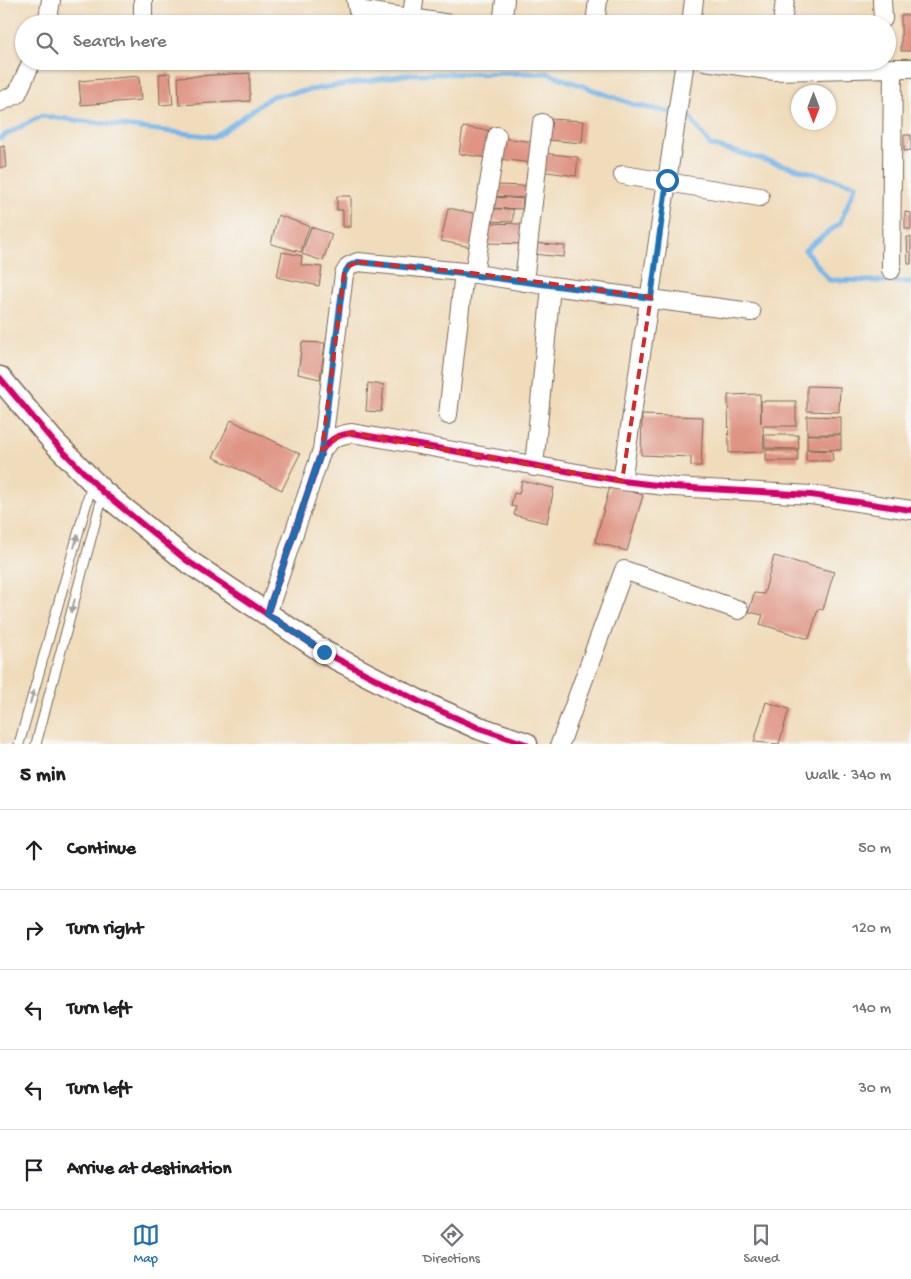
<!DOCTYPE html>
<meta charset="utf-8">
<style>
:root{--surface:#fff;--page:#f6f6f6;--text:#202124;--muted:#757577;--line:#e0e0e0;--accent:#1f6fb2}
body{margin:0;font-family:"Gochi Hand",sans-serif;background:var(--page);color:var(--text)}
.compass{position:absolute;left:791px;top:85px;width:45px;height:45px;border-radius:50%;background:var(--surface);box-shadow:0 1px 4px #0004;rotate:180deg}
.stop{position:absolute;width:15px;height:15px;margin:-11px;border:4px solid #1f6fb2;border-radius:50%;background:#fff}
.stop.end{background:#1f6fb2;border-color:#fff;box-shadow:0 1px 5px #0008}
.list{margin:0;padding:0;list-style:none}
h2{display:flex;justify-content:space-between;align-items:center;height:65px;margin:0;padding:0 20px;font-size:21px}
h2 small{font-size:16px;font-weight:400;color:var(--muted)}
.list li{display:grid;grid-template-columns:32px 1fr auto;gap:15px;align-items:center;box-sizing:border-box;height:80px;padding:0 20px;border-top:1px solid var(--line)}
.list b{display:block;font-size:19px;white-space:nowrap}
.list em{font-size:16px;font-style:normal;color:var(--muted)}
.icon{flex:none;width:28px;height:28px;fill:none;stroke:currentColor;stroke-width:2;stroke-linecap:round;stroke-linejoin:round}
.map{position:relative;flex:none;width:911px;height:744px;overflow:hidden}
.search{position:absolute;background:var(--surface);box-shadow:0 1px 4px #0004;left:15px;right:15px;top:15px;height:55px;display:flex;align-items:center;gap:12px;box-sizing:border-box;padding:0 18px;border-radius:28px;color:var(--muted);font-size:19px}
.sheet{height:465px;background:var(--surface)}
nav{display:flex;justify-content:space-around;align-items:center;box-sizing:border-box;height:70px;border-top:1px solid var(--line);background:var(--surface);font-size:14px;color:var(--muted)}
nav a{display:grid;justify-items:center;gap:2px}
nav .on{color:var(--accent)}
.map>svg:first-child{display:block}
</style>
<div class="map">
<svg width="911" height="744" viewBox="0 0 911 744">
<rect width="100%" height="100%" fill="#f6f6f2"/>
<filter id="ink" filterUnits="userSpaceOnUse"><feTurbulence type="fractalNoise" baseFrequency=".02" numOctaves="2"/><feDisplacementMap in="SourceGraphic" scale="10" xChannelSelector="R" yChannelSelector="G"/><feConvolveMatrix kernelMatrix="1 2 1 2 8 2 1 2 1" color-interpolation-filters="sRGB"/></filter>
<filter id="wash" filterUnits="userSpaceOnUse"><feTurbulence type="fractalNoise" baseFrequency=".0096" numOctaves="4" result="noise"/><feDisplacementMap in="SourceGraphic" scale="20" xChannelSelector="R" yChannelSelector="G"/><feGaussianBlur stdDeviation="1.12" result="paint"/><feColorMatrix in="noise" values="0 0 0 0 0 0 0 0 0 0 0 0 0 0 0 0 0 1.4 0 .05"/><feComposite in="paint" operator="in"/></filter>
<g filter="url(#wash)">
<rect width="100%" height="100%" fill="#f0dcbb"/>
<g fill="none" stroke-linecap="round" stroke-linejoin="round">
<path stroke="#74b6e9" stroke-width="5" d="M0 138 41 116 215 137 272 96 411 74 547 73 635 105 689 116 710 145 856 185 840 223 805 250 829 280 911 282"/>
</g>
<g id="blocks">
<path fill="#df9484" d="M901 15H911V51H901Z
M170 73 173 104 160 105 159 74Z
M250 73V101L179 105 178 77Z
M139 76 141 100 81 105 79 81Z
M550 119 584 121 582 143 548 140Z
M463 127 493 131 489 158 459 154Z
M904 135H911V150L904 151Z
M501 138 536 142 533 163 498 159Z
M4 146 6 167 0 168V147Z
M543 153 578 157 576 176 540 171Z
M496 185 528 186 527 198 495 196Z
M337 196H351V227H343V210H337Z
M494 197 523 199 522 209 493 208Z
M448 208 478 214 471 247 441 241Z
M490 209H513V222L489 221Z
M905 212 911 213V229H905Z
M278 215 309 226 301 252 271 244Z
M488 223 522 224V244L487 243Z
M311 227 332 234 323 261 302 254Z
M907 237H911V264H908Z
M533 243 565 246 564 257 532 254Z
M282 252 302 256 301 265 322 267 319 286 277 277Z
M302 342 325 343 320 379 298 374Z
M368 383 384 385 381 412 366 411Z
M807 386 840 387 839 412 807 411Z
M760 394 761 423V401H796V426H763L764 452 729 453 728 395Z
M642 415 703 417 701 466H691V457L641 455Z
M807 416 841 417V434H807Z
M231 420 300 454 282 490 213 457Z
M765 435H798L799 449 765 448Z
M807 435H841V450L807 449Z
M766 450H798V461H766Z
M806 450 832 451 833 461H806Z
M522 481 554 488 547 523 514 515 516 507 511 506 514 493 519 494Z
M610 486 643 495 627 551 595 542Z
M774 556 834 572 823 610 818 609 809 639 760 624 763 615 749 612 754 593 764 594Z
M766 702 789 709 779 744 754 742Z"/>
</g>
</g>
<g filter="url(#ink)">
<use href="#blocks" fill-opacity="0" stroke="#7a6855" stroke-width="1"/>
<g fill="none" stroke-linecap="round" stroke-linejoin="round">
<g stroke="#7a6855" stroke-width="11">
<path id="service" d="M19 744 92 484
M36 744 103 494"/>
</g>
<g stroke="#7a6855" stroke-width="20">
<path id="minor" d="M143 0V24
M356 0 358 10 450 24
M882 0 883 19
M412 18 414 0
M47 24 51 0
M502 24 505 0
M595 24 598 0
M691 24 694 0
M782 24 785 0
M705 61 775 71 893 68
M0 102 17 94 32 61
M623 175 760 197
M891 270 893 68H911
M474 274 497 136
M524 282 542 123
M448 415 464 272 551 286 751 312
M322 450 344 274 349 266 358 262 464 272
M534 467 551 286
M622 481 685 61
M267 614 322 450C331 438 338 435 352 433L622 481 674 487 811 495 911 510
M560 744 624 570 739 610"/>
</g>
<g stroke="#7a6855" stroke-width="25">
<path id="tertiary" d="M0 378 53 441 103 492 186 560 324 652 418 701 479 728 526 744"/>
</g>
<use href="#service" stroke="#fff" stroke-width="9"/>
<use href="#minor" stroke="#fff" stroke-width="18"/>
<use href="#tertiary" stroke="#fff" stroke-width="22"/>
<g stroke="#f6f6f2" stroke-width="9">
<path id="cycleway" d="M0 378 53 441 103 492 186 560 324 652 418 701 479 728 526 744
M267 614 322 450C331 438 338 435 352 433L622 481 674 487 811 495 911 510"/>
</g>
<use href="#cycleway" stroke="#d6006c" stroke-width="6"/>
</g>
<defs><path id="oneway-solid" d="M-6-.8H1V-3.2L6.5 0L1 3.2V.8H-6Z" transform="scale(1.25)"/></defs>
<g fill="#a79f9a">
<use href="#oneway-solid" transform="translate(76 541) rotate(-74)"/>
<use href="#oneway-solid" transform="translate(73 606) rotate(105)"/>
<use href="#oneway-solid" transform="translate(32 697) rotate(-74)"/>
</g>
</g>
<g fill="none" stroke-linecap="round" stroke-linejoin="round" filter="url(#ink)">
<path stroke="#1f6fb2" stroke-width="6" d="M324 652 267 614 322 450 344 274 349 266 358 262C456 272 553 286 651 298L667 180"/>
</g>
<path fill="none" stroke="#d62828" stroke-width="4" stroke-dasharray="10 6" stroke-linejoin="round" d="M358 262 464 272 651 297 622 481 352 433 340 435 322 450 344 274 349 266Z"/>
</svg>
<svg class="compass" viewBox="-18 -18 36 36"><path d="M0-13l5 13h-10z" fill="#e53935"/><path d="M0 13l5-13h-10z" fill="#757577"/></svg>
<div class="stop" style="left:667px;top:180px"></div>
<div class="stop end" style="left:324px;top:652px"></div>
<div class="search"><svg class="icon" aria-label="search" viewBox="0 0 24 24"><circle cx="10" cy="10" r="6"/><path d="M15 15l6 6"/></svg>Search here</div>
</div>
<section class="sheet">
<h2>5 min<small>Walk · 340 m</small></h2>
<ul class="list">
<li><svg class="icon" aria-label="ahead" viewBox="0 0 24 24"><path d="M12 20V5M6 11l6-6 6 6"/></svg><div><b>Continue</b></div><em>50 m</em></li>
<li><svg class="icon" aria-label="right" viewBox="0 0 24 24"><path d="M7 20v-9h11M14 6l5 5-5 5"/></svg><div><b>Turn right</b></div><em>120 m</em></li>
<li><svg class="icon" aria-label="left" viewBox="0 0 24 24"><path d="M17 20v-9H6M10 6l-5 5 5 5"/></svg><div><b>Turn left</b></div><em>140 m</em></li>
<li><svg class="icon" aria-label="left" viewBox="0 0 24 24"><path d="M17 20v-9H6M10 6l-5 5 5 5"/></svg><div><b>Turn left</b></div><em>30 m</em></li>
<li><svg class="icon" aria-label="arrive" viewBox="0 0 24 24"><path d="M6 21V4h12l-3 4 3 4H6"/></svg><div><b>Arrive at destination</b></div></li>
</ul>
</section>
<nav>
<a class="on"><svg class="icon" aria-label="map" viewBox="0 0 24 24"><path d="M3 6l6-2 6 2 6-2v14l-6 2-6-2-6 2zM9 4v14M15 6v14"/></svg>Map</a>
<a><svg class="icon" aria-label="directions" viewBox="0 0 24 24"><path d="M12 3l9 9-9 9-9-9zM9 14v-3h6M13 9l2 2-2 2"/></svg>Directions</a>
<a><svg class="icon" aria-label="saved" viewBox="0 0 24 24"><path d="M7 4h10v16l-5-4-5 4z"/></svg>Saved</a>
</nav>
